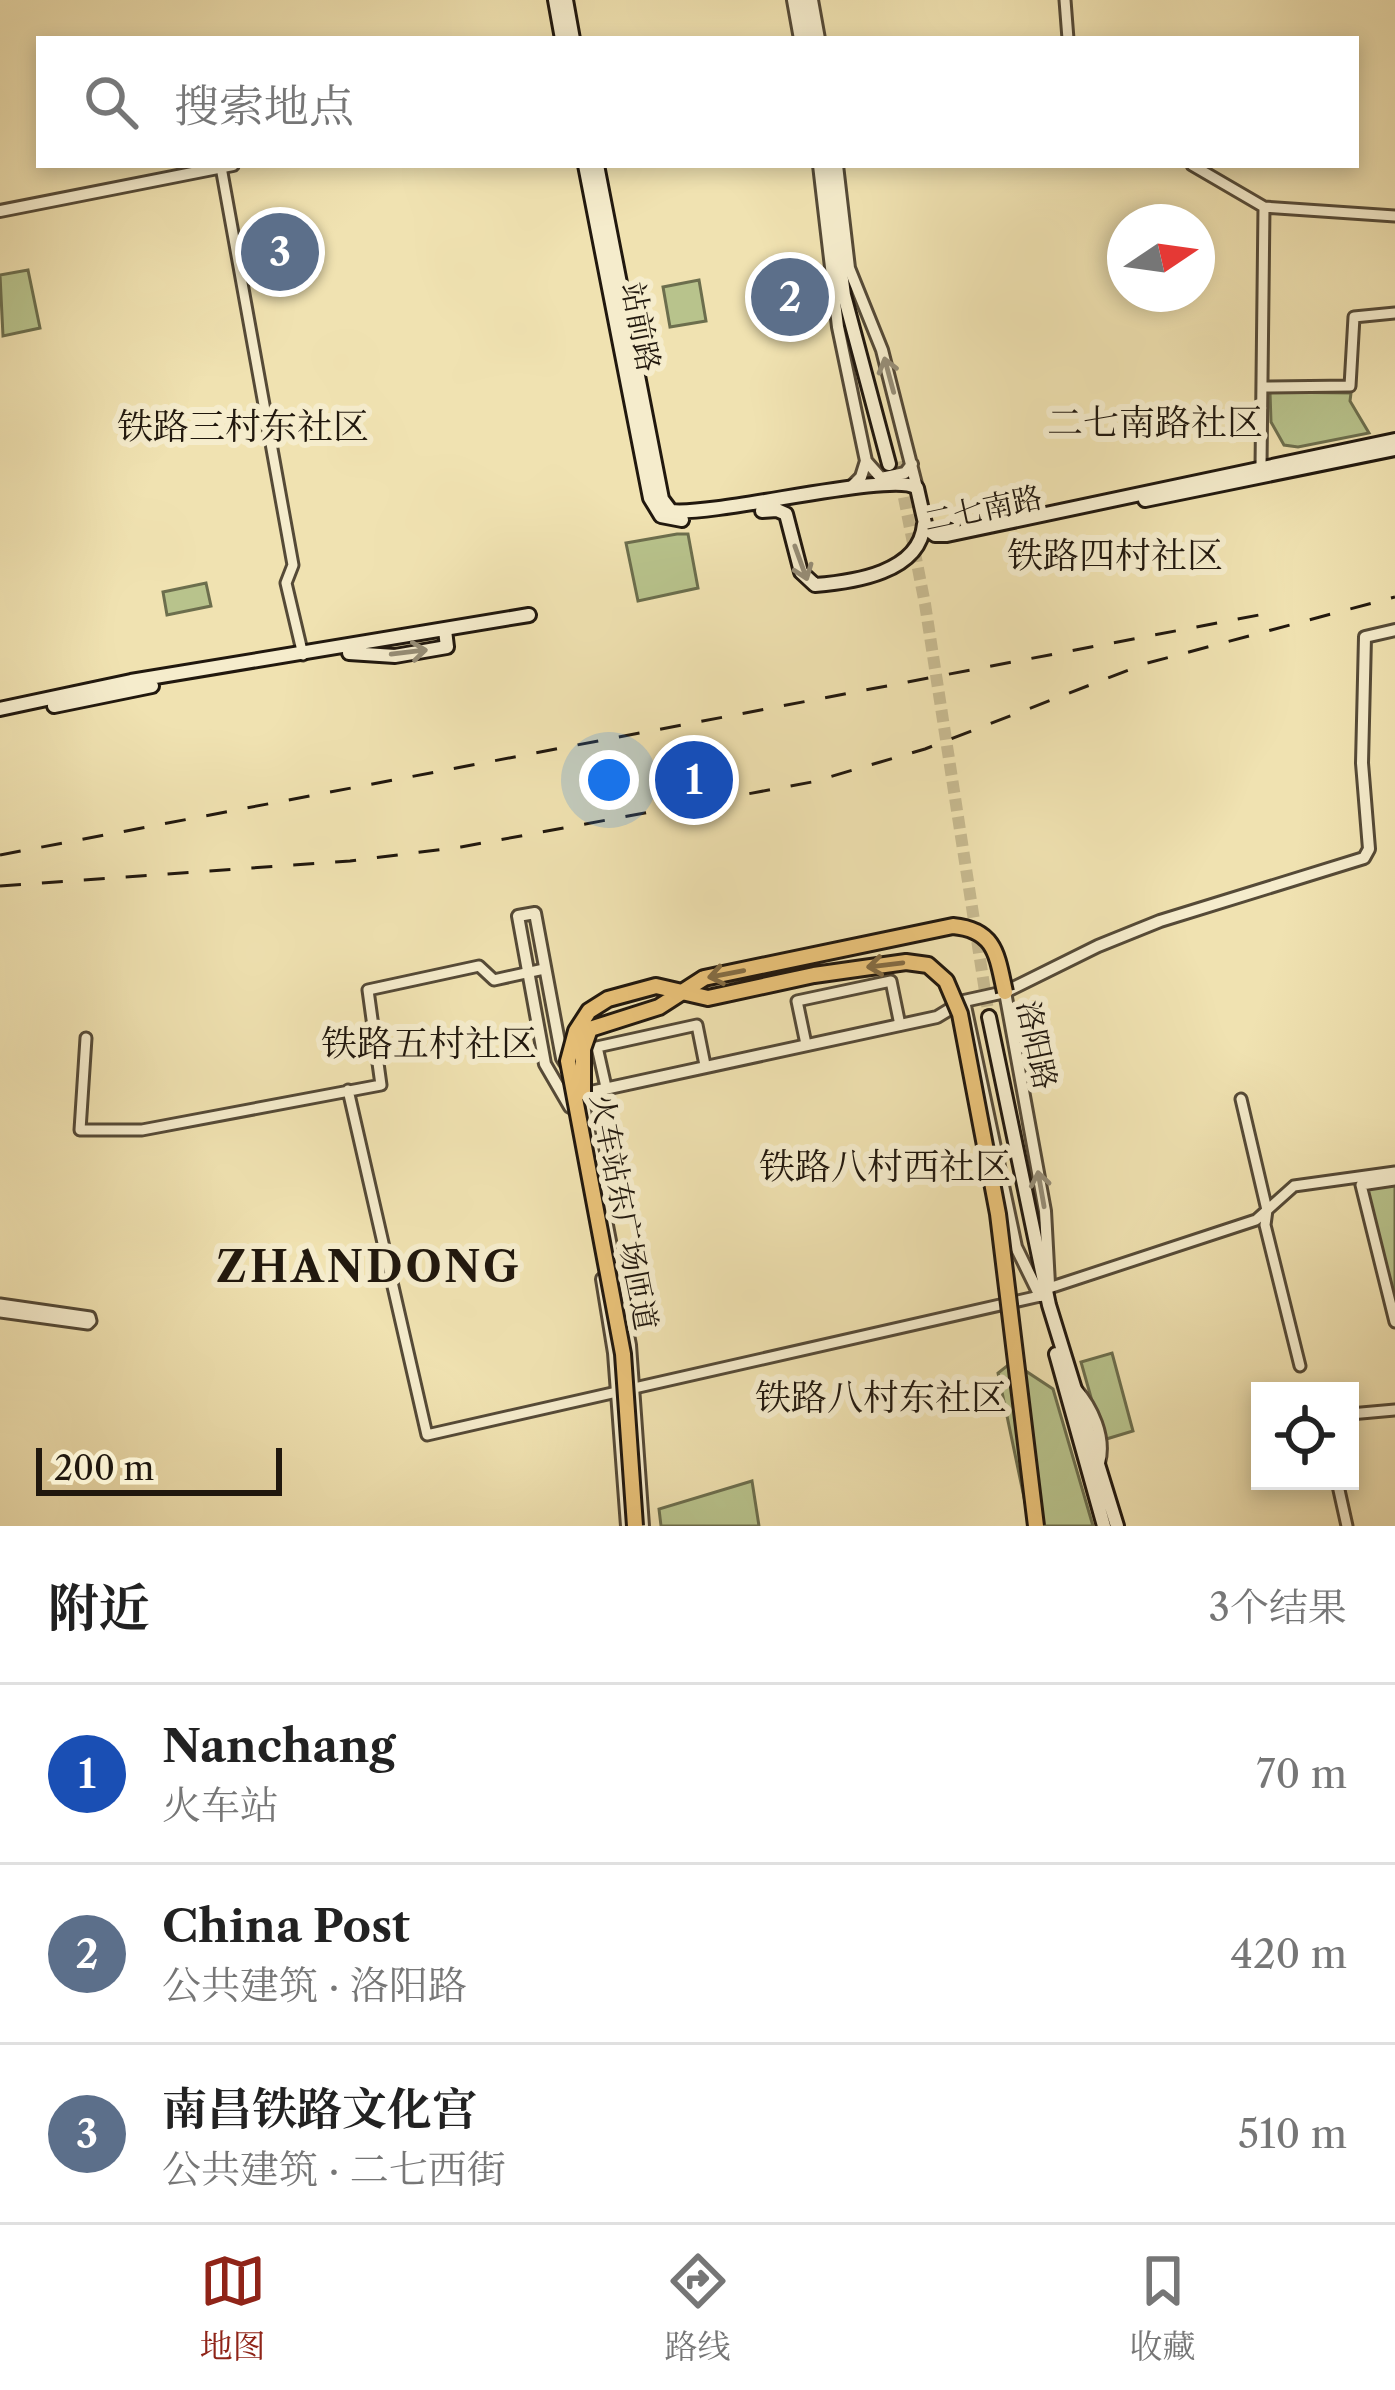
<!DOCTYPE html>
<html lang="zh">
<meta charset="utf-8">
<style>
:root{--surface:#fff;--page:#f2f2f2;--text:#222;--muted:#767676;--line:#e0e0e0;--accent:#8f2418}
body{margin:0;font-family:"Libre Caslon Text","Noto Serif SC",serif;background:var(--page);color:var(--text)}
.controls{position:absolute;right:36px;bottom:36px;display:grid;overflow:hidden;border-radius:0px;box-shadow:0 6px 18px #0003}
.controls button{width:108px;height:108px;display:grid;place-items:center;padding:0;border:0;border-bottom:3px solid var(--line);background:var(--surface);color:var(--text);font:60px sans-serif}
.compass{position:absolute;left:1107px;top:204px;width:108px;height:108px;border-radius:50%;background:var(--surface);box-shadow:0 6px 18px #0003;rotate:77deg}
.scale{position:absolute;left:36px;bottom:30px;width:246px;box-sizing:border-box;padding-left:12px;border:6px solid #21180e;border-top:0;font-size:33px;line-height:42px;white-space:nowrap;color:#21180e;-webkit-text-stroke:9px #f5eccc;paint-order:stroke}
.you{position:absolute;left:609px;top:780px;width:42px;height:42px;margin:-30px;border:9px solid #fff;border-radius:50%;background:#1a73e8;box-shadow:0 0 0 18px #1a73e833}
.badge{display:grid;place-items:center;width:78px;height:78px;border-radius:50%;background:var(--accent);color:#fff;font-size:39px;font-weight:700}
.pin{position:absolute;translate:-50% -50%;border:6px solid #fff;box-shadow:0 3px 12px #0006}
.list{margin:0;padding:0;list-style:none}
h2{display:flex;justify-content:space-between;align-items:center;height:156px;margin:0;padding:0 48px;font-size:51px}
h2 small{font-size:39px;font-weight:400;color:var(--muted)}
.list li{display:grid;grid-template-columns:78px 1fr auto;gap:36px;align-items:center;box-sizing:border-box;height:180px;padding:0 48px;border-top:3px solid var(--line)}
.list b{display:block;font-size:45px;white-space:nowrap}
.list p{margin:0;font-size:39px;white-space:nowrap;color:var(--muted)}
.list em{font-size:39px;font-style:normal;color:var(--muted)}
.icon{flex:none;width:66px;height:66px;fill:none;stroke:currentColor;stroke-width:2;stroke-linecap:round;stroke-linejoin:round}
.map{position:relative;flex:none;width:1395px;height:1526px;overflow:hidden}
.search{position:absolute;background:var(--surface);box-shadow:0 6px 18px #0003;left:36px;right:36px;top:36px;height:132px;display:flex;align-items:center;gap:30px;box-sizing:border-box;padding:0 42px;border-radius:0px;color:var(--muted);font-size:45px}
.sheet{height:696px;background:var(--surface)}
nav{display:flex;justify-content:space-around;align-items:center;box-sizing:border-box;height:168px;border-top:3px solid var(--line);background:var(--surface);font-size:33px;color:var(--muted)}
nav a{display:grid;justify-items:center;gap:6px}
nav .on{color:var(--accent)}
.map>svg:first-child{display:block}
</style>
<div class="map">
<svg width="1395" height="1526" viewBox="0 0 1395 1526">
<rect width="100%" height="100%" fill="#f0e2b1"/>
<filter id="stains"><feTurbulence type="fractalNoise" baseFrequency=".00167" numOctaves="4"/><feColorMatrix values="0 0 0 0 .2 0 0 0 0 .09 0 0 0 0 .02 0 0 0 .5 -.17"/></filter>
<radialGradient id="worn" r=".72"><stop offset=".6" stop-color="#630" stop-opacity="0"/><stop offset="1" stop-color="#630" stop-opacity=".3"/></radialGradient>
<path fill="#b8c38c" stroke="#6c6e4d" stroke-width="3" d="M28 270 40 328 3 336 0 275Z
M699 280 706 321 670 327 663 287Z
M1270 392 1351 393 1350 401 1369 433 1298 447 1284 445 1271 422Z
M677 534H688L698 588 638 601 626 543Z
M206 583 211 606 167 615 163 592Z
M1395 1184V1307L1365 1188Z
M1112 1353 1133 1431 1103 1440 1081 1362Z
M1012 1362 1053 1389 1093 1526H1030L998 1373Z
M752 1481 759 1526H661L659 1509Z"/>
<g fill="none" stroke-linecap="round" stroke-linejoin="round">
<path stroke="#c7ba90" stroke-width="12" stroke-dasharray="12 6" stroke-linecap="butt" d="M897 462 925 604 989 1017"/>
<g stroke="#554a37" stroke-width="15">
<path id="minor" d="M1065 0 1068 39
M1192 165 1264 207 1261 466
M221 167 293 565 286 583 303 655
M1264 207 1395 216
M1262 387 1350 386 1354 317 1395 313
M86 1038 80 1130H142L381 1085 368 990 479 966 494 980 544 969
M806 1044 797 1001 891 981 900 1025
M606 1087 597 1047 697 1025 705 1065
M348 1090 427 1435 1040 1296
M1241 1099 1267 1210 1265 1225 1300 1366
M1395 1180 1361 1185 1395 1322
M1049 1288 1256 1220 1294 1186 1395 1172
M0 1304 90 1317 91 1321 88 1324 0 1312
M1350 1414 1395 1410
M1337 1481 1347 1526"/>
</g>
<g stroke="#554a37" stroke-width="16">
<path id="tertiary" d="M793 0 800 39
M812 0 819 39
M819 165 838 327 866 461 861 477 851 487
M837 165 849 268 882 350 917 488
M0 211 233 165
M866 461 881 478 905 473 912 464
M1005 992 1098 946 1160 921 1364 858 1369 849 1362 763 1365 637 1395 630
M569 1069 562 1058 535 913 518 916 545 1064 570 1107
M581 1090 630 1345 643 1526
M577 1095 937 1017 960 1003
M602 1279 614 1353 627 1526
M1040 1296 1016 1247 964 1001 1005 992 1045 1211 1049 1284
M1075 1388C1092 1407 1106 1437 1099 1463"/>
</g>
<g stroke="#21180e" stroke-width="18">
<path id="secondary" d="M555 0 562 39
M566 0 573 39
M803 0 810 39
M585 165 650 498 661 516 682 520
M597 165 662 499 671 511C719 516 894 470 917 488L926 528 935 535H947L1395 440
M827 165 844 295 889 464
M1145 500 1395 449
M762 511 777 510 786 514 801 572 815 585C853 582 920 573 924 524
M349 653 395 656 447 647 445 630
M54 706 152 686
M0 709 131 681 529 615
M989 1017 1049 1305 1117 1526
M1056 1354 1104 1526"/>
</g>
<use href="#minor" stroke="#f5eccc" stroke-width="9"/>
<use href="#tertiary" stroke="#f5eccc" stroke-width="10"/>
<use href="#secondary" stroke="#f5eccc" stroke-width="12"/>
<path stroke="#21180e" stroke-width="3" stroke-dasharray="21 21" stroke-linecap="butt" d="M0 855 1259 615
M0 886 350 861 461 847 812 782 925 749 1144 664 1395 597"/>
<g stroke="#21180e" stroke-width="20" stroke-linecap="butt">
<path id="trunk-bridge" d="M583 1092V1049L590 1029 659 1007 704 978 953 926C996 930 997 956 1005 992
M635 1526 623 1354 568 1061 576 1031 589 1011 608 999 656 986 708 998 814 975 906 962 928 965 946 981 960 1014 998 1214 1036 1526"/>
</g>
<use href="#trunk-bridge" stroke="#e8c178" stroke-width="14"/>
</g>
<defs><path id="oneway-shaft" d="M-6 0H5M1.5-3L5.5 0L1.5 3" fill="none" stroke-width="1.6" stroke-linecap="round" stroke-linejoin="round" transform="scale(3)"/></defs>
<g stroke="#968d76">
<use href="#oneway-shaft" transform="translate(889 375) rotate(-105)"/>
<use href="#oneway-shaft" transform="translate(801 563) rotate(70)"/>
<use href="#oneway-shaft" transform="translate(409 652) rotate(-7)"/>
<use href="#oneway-shaft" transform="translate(1041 1189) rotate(-100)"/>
</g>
<g stroke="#846c43">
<use href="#oneway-shaft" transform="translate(885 965) rotate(173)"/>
<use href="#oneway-shaft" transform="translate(726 974) rotate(169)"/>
</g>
<g text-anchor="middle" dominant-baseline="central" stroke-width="12" stroke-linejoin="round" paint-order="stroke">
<g font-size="30" fill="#21180e" stroke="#f5eccc">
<text transform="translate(641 327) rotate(79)">站前路</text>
<text transform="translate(983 509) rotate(-12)">二七南路</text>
<text transform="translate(1037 1045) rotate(78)">洛阳路</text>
<text transform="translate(624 1212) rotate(79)">火车站东广场匝道</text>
</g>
<g font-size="36" fill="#21180e" stroke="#f5eccc">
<text x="1155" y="422">二七南路社区</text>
<text x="243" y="426">铁路三村东社区</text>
<text x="1115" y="555">铁路四村社区</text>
<text x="429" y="1043">铁路五村社区</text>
<text x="885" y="1166">铁路八村西社区</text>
<text x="881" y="1397">铁路八村东社区</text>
</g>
<g font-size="42" font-weight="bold" letter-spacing="3" fill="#21180e" stroke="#f5eccc">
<text x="369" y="1267">ZHANDONG</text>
</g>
</g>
<rect width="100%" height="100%" filter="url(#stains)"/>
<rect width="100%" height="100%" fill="url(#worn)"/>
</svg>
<div class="controls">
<button><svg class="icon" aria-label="locate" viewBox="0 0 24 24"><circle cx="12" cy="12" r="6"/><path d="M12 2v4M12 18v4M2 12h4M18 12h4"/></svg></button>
</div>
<svg class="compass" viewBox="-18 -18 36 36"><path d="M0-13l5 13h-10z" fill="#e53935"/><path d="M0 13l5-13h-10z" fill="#767676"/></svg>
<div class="scale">200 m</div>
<div class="you"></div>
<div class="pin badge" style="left:694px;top:780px;background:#1a4fb4">1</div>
<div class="pin badge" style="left:790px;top:297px;background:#5c6f8a">2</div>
<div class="pin badge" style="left:280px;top:252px;background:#5c6f8a">3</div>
<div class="search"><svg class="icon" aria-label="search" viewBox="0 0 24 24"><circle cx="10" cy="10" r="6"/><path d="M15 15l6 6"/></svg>搜索地点</div>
</div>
<section class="sheet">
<h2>附近<small>3个结果</small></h2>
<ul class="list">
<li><span class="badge" style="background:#1a4fb4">1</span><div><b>Nanchang</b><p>火车站</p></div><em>70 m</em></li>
<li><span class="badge" style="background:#5c6f8a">2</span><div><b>China Post</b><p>公共建筑 · 洛阳路</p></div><em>420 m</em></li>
<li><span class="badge" style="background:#5c6f8a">3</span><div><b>南昌铁路文化宫</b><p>公共建筑 · 二七西街</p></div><em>510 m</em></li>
</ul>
</section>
<nav>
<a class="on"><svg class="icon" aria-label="map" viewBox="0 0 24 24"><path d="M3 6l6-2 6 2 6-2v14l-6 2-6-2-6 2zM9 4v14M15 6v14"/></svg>地图</a>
<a><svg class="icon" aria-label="directions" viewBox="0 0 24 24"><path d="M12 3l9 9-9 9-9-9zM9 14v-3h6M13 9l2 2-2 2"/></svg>路线</a>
<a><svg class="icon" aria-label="saved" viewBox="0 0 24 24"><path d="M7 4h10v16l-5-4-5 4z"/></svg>收藏</a>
</nav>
